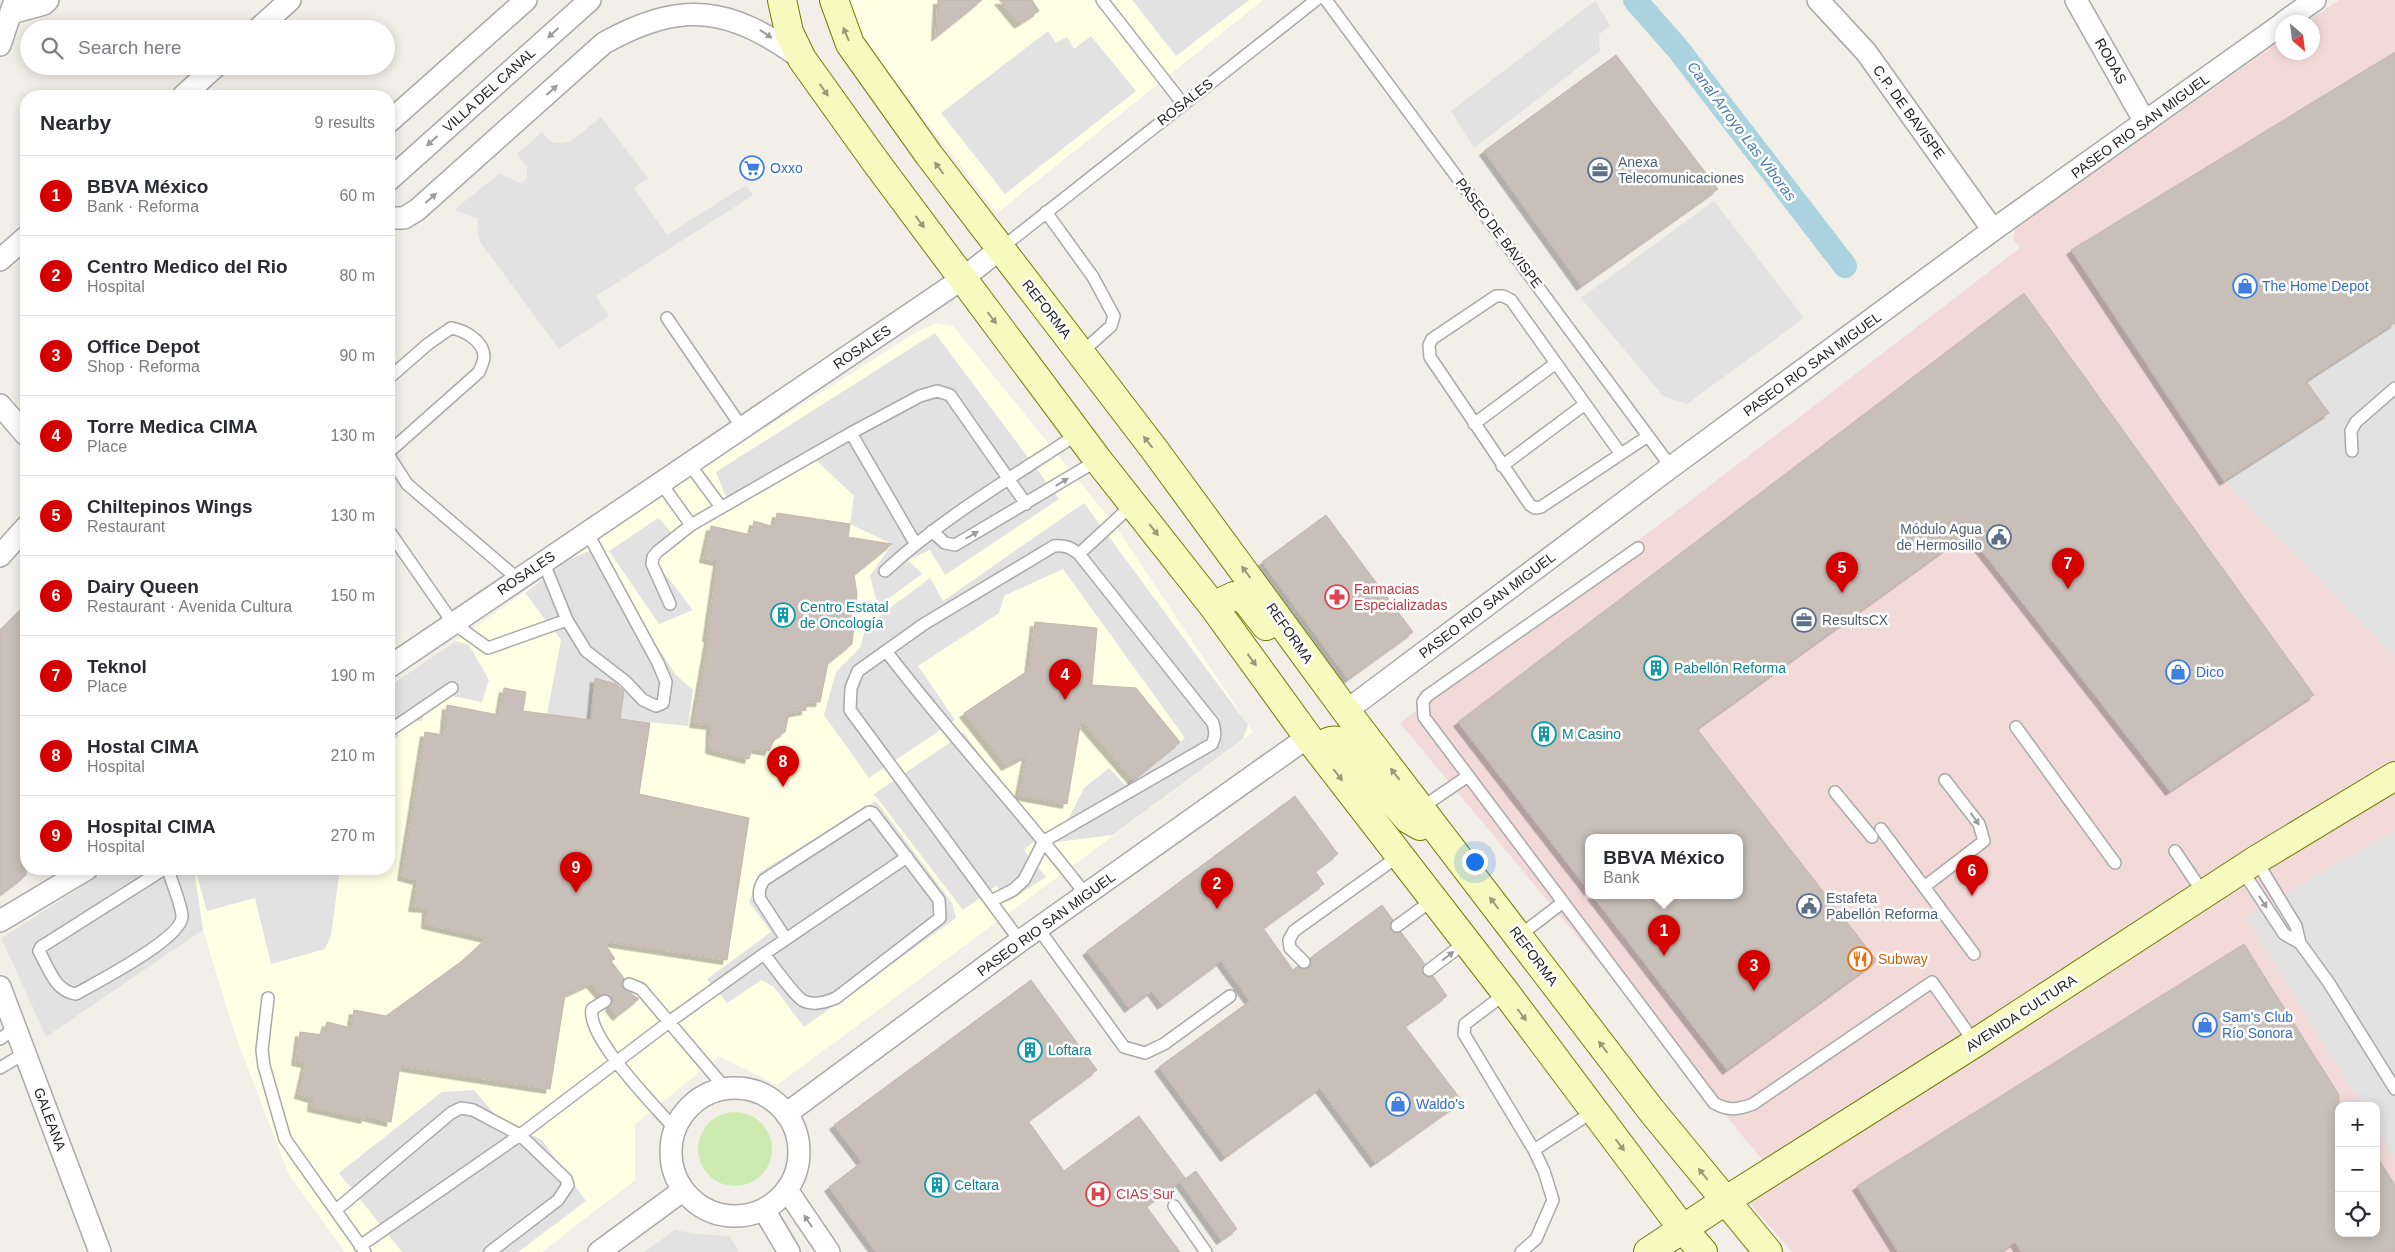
<!DOCTYPE html>
<meta charset="utf-8">
<style>
:root{--surface:#fff;--page:#f7f7f7;--text:#2b2b33;--muted:#7c7c81;--line:#e1e1e2;--accent:#d40000}
body{margin:0;font-family:Arial,sans-serif;background:var(--page);color:var(--text)}
.controls{position:absolute;right:15px;bottom:15px;display:grid;overflow:hidden;border-radius:10px;box-shadow:0 2px 12px #0003}
.controls button{width:45px;height:45px;display:grid;place-items:center;padding:0;border:0;border-bottom:1px solid var(--line);background:var(--surface);color:var(--text);font:25px sans-serif}
.compass{position:absolute;left:2275px;top:15px;width:45px;height:45px;border-radius:50%;background:var(--surface);box-shadow:0 2px 12px #0003;rotate:152deg}
.you{position:absolute;left:1474px;top:861px;width:18px;height:18px;margin:-12px;border:4px solid #fff;border-radius:50%;background:#1a73e8;box-shadow:0 0 0 8px #1a73e833}
.badge{display:grid;place-items:center;width:32px;height:32px;border-radius:50%;background:var(--accent);color:#fff;font-size:16px;font-weight:700}
.pin{position:absolute;translate:-50% -41px;filter:drop-shadow(0 1px 2px #0008)}
.pin::after{content:'';position:absolute;top:26px;width:18px;height:15px;background:inherit;clip-path:polygon(0 0,100% 0,50% 100%)}
.popup{position:absolute;left:1585px;top:834px;width:158px;height:65px;box-sizing:border-box;display:grid;place-content:center;border-radius:10px;background:var(--surface);filter:drop-shadow(0 1px 4px #0005);font-size:16px;white-space:nowrap;color:var(--muted)}
.popup b{font-size:19px;color:var(--text)}
.popup::after{content:'';position:absolute;left:50%;top:100%;margin-left:-10px;border:10px solid transparent;border-top-color:var(--surface)}
.list{margin:0;padding:0;list-style:none}
h2{display:flex;justify-content:space-between;align-items:center;height:65px;margin:0;padding:0 20px;font-size:21px}
h2 small{font-size:16px;font-weight:400;color:var(--muted)}
.list li{display:grid;grid-template-columns:32px 1fr auto;gap:15px;align-items:center;box-sizing:border-box;height:80px;padding:0 20px;border-top:1px solid var(--line)}
.list b{display:block;font-size:19px;white-space:nowrap}
.list p{margin:0;font-size:16px;white-space:nowrap;color:var(--muted)}
.list em{font-size:16px;font-style:normal;color:var(--muted)}
.icon{flex:none;width:28px;height:28px;fill:none;stroke:currentColor;stroke-width:2;stroke-linecap:round;stroke-linejoin:round}
.map{position:relative;flex:none;width:2395px;height:1252px;overflow:hidden}
.search{position:absolute;background:var(--surface);box-shadow:0 2px 12px #0003;left:20px;top:20px;width:375px;height:55px;display:flex;align-items:center;gap:12px;box-sizing:border-box;padding:0 18px;border-radius:28px;color:var(--muted);font-size:19px}
.panel{position:absolute;background:var(--surface);box-shadow:0 2px 12px #0003;left:20px;top:90px;width:375px;height:785px;border-radius:20px}
.map>svg:first-child{display:block}
</style>
<div class="map">
<svg width="2395" height="1252" viewBox="0 0 2395 1252">
<defs>
<filter id="shadow"><feDropShadow dx="-4.5" dy="4.5" stdDeviation="0" flood-color="#0004"/></filter>
</defs>
<rect width="100%" height="100%" fill="#f2efe9"/>
<path fill="#f2dad9" fill-rule="evenodd" d="M2339 0H2395V1252H1792L1743 1195 1776 1176 1400 723 2020 248 2013 239 2016 228 2282 40V52H2312V22H2307ZM1589 837H1739V895H1589ZM2339 1106H2376V1233H2339Z"/>
<path fill="#ffffe5" d="M843 0H1263L997 213 852 25Z
M936 323 953 326 1114 524 1253 732 777 1085 719 1056 635 1124V1180L542 1252H345L289 1175 236 1037 203 930 46 1037 1 938 107 869H389V685L456 641 647 504 915 333Z"/>
<path fill="#cdebb0" d="M698 1149a37 37 0 1 1 74 0a37 37 0 1 1-74 0Z"/>
<path fill="#e2e2e2" d="M1132 0H1249L1176 56Z
M1595 1 1610 25 1599 35 1600 51 1474 148 1451 111Z
M1048 31 1056 43 1067 37 1074 49 1091 36 1136 91 1005 194 941 113Z
M601 117 648 178 634 188 667 235 746 185 753 195 596 296 609 316 559 349 481 243 477 231 478 219 454 210 499 174 521 183 527 178V167L517 154 542 132 549 140 555 143H563L571 141Z
M1714 201 1804 318 1687 404 1663 396 1581 298Z
M2395 323V657L2224 481 2329 413 2306 381Z
M935 333 1059 499 945 575 930 550 908 560 922 574 878 606 870 576 892 544 850 524 854 496 816 460 731 509 716 472Z
M1084 503 1248 725 1243 739 1113 835 1057 842 1084 788 1109 768 1125 785 1185 738 1063 569 1004 596 999 613 918 666 955 720 869 778 824 715 836 672 860 648 866 626 930 578 943 601Z
M658 518 681 542 655 561 693 610 659 624 609 551Z
M594 549 675 674 693 690 688 726 620 719 625 686 595 678 591 720 547 714 561 640 525 593 570 559Z
M456 641 469 645 489 680 482 702 432 692 422 721 391 722 399 736 389 743V686Z
M964 733 1039 837 1024 850 1046 877 1008 902 996 886 963 910 874 794Z
M876 801 952 903 956 918 804 1027 774 987 761 980 727 1003 707 979 771 932 749 902 760 872Z
M2395 830V1160L2376 1129V1106H2362L2246 917Z
M109 869H194L203 930 46 1037 1 938Z
M195 869H340L331 935 325 949 271 964 255 898 207 911Z
M474 1090 498 1118 542 1140 586 1201 518 1252H402L339 1173 442 1092Z
M675 1230 696 1234 729 1236 739 1252H644Z"/>
<g fill="none" stroke-linecap="round" stroke-linejoin="round">
<path stroke="#aad3df" stroke-width="24" d="M1635 0 1678 49 1845 266"/>
</g>
<path fill="#c7bfb8" stroke="#c4b6ab" filter="url(#shadow)" d="M938 0H982L936 37Z
M999 0H1032L1039 11 1019 24Z
M2395 52V323L2306 381 2329 413 2224 481 2071 250Z
M1616 55 1718 189 1581 286 1484 151Z
M2024 293 2314 695 2170 791 1968 533 1697 729 1877 961 1727 1070 1592 895H1739V837H1589V891L1458 722Z
M777 513 850 524 848 537 892 544 854 575 857 594 852 644 828 663 820 702H806V710L789 713 785 732 775 738 769 751 752 748 749 759 710 749 711 725 694 723 709 637H707L718 561 704 558 711 526 751 535 754 521 774 527Z
M1326 515 1413 632 1348 679 1262 562Z
M26 604V875L0 895V630Z
M1035 622 1097 628 1092 685 1136 688 1180 742 1133 780 1081 720 1067 804 1019 795 1027 755 1006 766 964 713 1029 670Z
M595 678 616 684 624 691 620 719 650 723 639 794 749 818 727 960 603 941 615 959 611 961 624 978 622 984 623 988 639 999 617 1016 610 1007 612 1001 611 997 605 994 601 995 591 983 565 995 550 1089 400 1066 391 1122 366 1116 365 1119 312 1107 313 1098 299 1094 306 1063 296 1061 300 1032 323 1035 327 1022 351 1028 354 1010 386 1016 462 961 487 938 426 924 427 908 413 907 418 880 402 876 425 732 444 735 447 705 499 715 504 688 526 692 523 711 591 720Z
M1295 796 1338 854 1315 871 1324 884 1263 928 1293 970 1298 966 1303 969 1309 968 1311 963 1310 958 1382 905 1393 920 1390 926 1391 931 1397 933 1401 932 1425 964 1422 968 1423 974 1427 977 1433 976 1447 996 1405 1026 1462 1101 1375 1163 1320 1088 1225 1157 1159 1067 1250 1001 1221 961 1162 1005 1152 991 1129 1008 1087 951Z
M2244 944 2339 1095V1233H2376V1155L2395 1185V1252H2021L2015 1242 2000 1252H1898L1857 1186Z
M1031 980 1097 1070 1028 1121 1064 1171 1139 1116 1185 1178 1146 1206 1180 1252H876L829 1187 862 1162 834 1125Z
M1196 1171 1237 1229 1221 1240 1180 1182Z"/>
<g fill="none" stroke-linecap="round" stroke-linejoin="round">
<g stroke="#a9a9a9" stroke-width="14">
<path id="lane" d="M1102 0 1183 104
M1326 0 1671 467
M1046 212 1093 277 1114 316 1111 326 1081 353
M1000 249 1316 0
M667 318 743 429
M389 378 428 344 451 328C464 330 484 341 484 357 484 361 481 367 479 372L389 452
M1474 424 1556 363
M851 433 915 543
M2352 451 2351 431 2356 422 2395 388
M1620 453 1511 300 1503 296H1496L1432 339 1429 345 1430 357 1530 505 1535 508 1541 507 1648 436
M389 456 407 484 518 579
M690 465 721 507
M1502 466 1585 404
M661 483 691 525
M389 531 453 623 488 648 567 620
M932 531 945 543 955 545 1098 460
M1638 548 1427 696 1423 702 1424 717 1714 1103C1728 1111 1737 1110 1753 1104L1932 982 1975 1043
M1079 554 1133 504
M543 561 567 620 586 651 625 681 643 700 656 706 663 703 666 682 658 663 587 532
M885 571C943 517 1013 477 1079 433
M670 604 652 564 653 557 657 552 691 525 851 433 920 396 937 391 950 395 1026 504
M886 651C950 735 1022 811 1086 895
M2016 727 2115 863
M389 731 452 688
M1835 792 1872 837
M1421 808 1468 776
M1881 829 1974 954
M2175 851 2204 894
M2256 860 2296 926 2300 943 2329 983 2395 1089
M164 869 41 947 39 951C49 969 55 991 76 994 97 982 181 939 182 917 182 905 171 881 168 869
M2242 870 2284 934 2300 943
M1924 887 1984 841 1979 824 1945 780
M991 901 1013 890 1024 880 1044 841 1212 744C1216 736 1215 731 1213 723L1079 554C1070 547 1065 545 1054 546L924 624 858 671 851 688 850 710 1020 941
M1397 926 1434 899
M1038 928 1124 1047 1145 1053 1164 1044 1230 996
M1519 936 1562 903
M764 954C773 965 792 993 802 1000 811 1006 826 1002 836 998L940 918 939 900 873 813 869 812 764 880C760 886 758 891 760 899L786 939
M1304 962 1290 948 1289 940 1294 931 1400 855
M1429 970 1466 942
M629 984 641 989 725 1088
M1506 993 1465 1024 1464 1034 1534 1150 1594 1111
M268 998 262 1050 264 1066 285 1139 365 1252
M605 1001 592 1009C586 1037 655 1106 674 1128
M0 1039 15 1028
M0 1068 25 1053
M1174 1206 1206 1252
M336 1210 451 1113 461 1108 473 1110 520 1135 566 1179 568 1185 558 1200 490 1252
M360 1246 520 1135 669 1022 764 954 907 857
M1521 1252 1536 1239 1553 1200 1544 1171 1534 1150"/>
</g>
<g stroke="#a9a9a9" stroke-width="24">
<path id="street" d="M1818 0 1866 52 1993 230
M2076 0 2145 122
M11 13 44 4 48 0
M2284 22 2315 0
M258 29 290 0
M0 45 15 0
M183 96 216 66
M389 122 526 0
M389 180 590 0
M389 218H404L417 210 604 43C682 0 729 6 802 59
M0 260 26 237
M0 405 26 435
M0 556 26 527
M389 667 962 279 1000 249
M1346 711 1671 467 1993 230 2282 24
M0 921 87 869
M0 987 100 1252
M671 1152a64 64 0 1 1 128 0a64 64 0 1 1-128 0Z
M786 1114 1020 941 1308 737
M787 1190 829 1252
M764 1210 789 1252
M599 1252 682 1191"/>
</g>
<g stroke="#707d05" stroke-width="30">
<path id="secondary" d="M782 0 789 32 802 59 875 161 1098 460 1213 606 1308 737 1506 993 1682 1228 1703 1252
M834 0 850 44 929 155 1154 449 1346 711 1651 1110 1768 1252
M1213 606 1234 596 1242 598 1248 603 1266 626
M1319 751C1326 742 1330 738 1342 742L1408 819 1420 826
M1648 1252 1725 1201 1975 1043 2256 860 2395 776"/>
</g>
<use href="#lane" stroke="#fff" stroke-width="11"/>
<use href="#street" stroke="#fff" stroke-width="21"/>
<use href="#secondary" stroke="#f7fabf" stroke-width="28"/>
</g>
<defs><path id="oneway-solid" d="M-6-.8H1V-3.2L6.5 0L1 3.2V.8H-6Z" transform="scale(1.25)"/></defs>
<g fill="#9c9c9c">
<use href="#oneway-solid" transform="translate(553 33) rotate(138)"/>
<use href="#oneway-solid" transform="translate(766 34) rotate(34)"/>
<use href="#oneway-solid" transform="translate(552 90) rotate(-42)"/>
<use href="#oneway-solid" transform="translate(432 141) rotate(138)"/>
<use href="#oneway-solid" transform="translate(431 198) rotate(-41)"/>
<use href="#oneway-solid" transform="translate(1062 482) rotate(-31)"/>
<use href="#oneway-solid" transform="translate(972 535) rotate(-30)"/>
<use href="#oneway-solid" transform="translate(1975 819) rotate(55)"/>
<use href="#oneway-solid" transform="translate(2263 902) rotate(57)"/>
<use href="#oneway-solid" transform="translate(1448 956) rotate(-37)"/>
<use href="#oneway-solid" transform="translate(808 1221) rotate(-124)"/>
</g>
<g fill="#979978">
<use href="#oneway-solid" transform="translate(846 34) rotate(-113)"/>
<use href="#oneway-solid" transform="translate(824 90) rotate(55)"/>
<use href="#oneway-solid" transform="translate(939 168) rotate(-127)"/>
<use href="#oneway-solid" transform="translate(920 222) rotate(54)"/>
<use href="#oneway-solid" transform="translate(992 318) rotate(53)"/>
<use href="#oneway-solid" transform="translate(1148 442) rotate(-128)"/>
<use href="#oneway-solid" transform="translate(1154 530) rotate(52)"/>
<use href="#oneway-solid" transform="translate(1246 572) rotate(-127)"/>
<use href="#oneway-solid" transform="translate(1252 660) rotate(54)"/>
<use href="#oneway-solid" transform="translate(1395 774) rotate(-128)"/>
<use href="#oneway-solid" transform="translate(1338 775) rotate(52)"/>
<use href="#oneway-solid" transform="translate(1494 903) rotate(-127)"/>
<use href="#oneway-solid" transform="translate(1522 1015) rotate(53)"/>
<use href="#oneway-solid" transform="translate(1603 1047) rotate(-127)"/>
<use href="#oneway-solid" transform="translate(1620 1145) rotate(53)"/>
<use href="#oneway-solid" transform="translate(1703 1174) rotate(-129)"/>
</g>
<defs>
<g id="supermarket-ring" transform="scale(1.25)"><circle r="9.5" fill="#fff" stroke="#3f7fe0" stroke-width="1.5"/><path d="M-6-5.5h2.5l.6 2H6L4.5 2H-2.5L-4.4-4H-6ZM-1.5 3.2a1.3 1.3 0 1 0 .1 0ZM3 3.2a1.3 1.3 0 1 0 .1 0Z" fill="#3f7fe0"/></g>
<g id="office-ring" transform="scale(1.25)"><circle r="9.5" fill="#fff" stroke="#5c6f8a" stroke-width="1.5"/><path d="M-6-3h4V-5.5h4V-3h4V5H-6ZM-1-4.5V-3h2v-1.5ZM-6 0V1H6V0Z" fill="#5c6f8a"/></g>
<g id="shop-ring" transform="scale(1.25)"><circle r="9.5" fill="#fff" stroke="#3f7fe0" stroke-width="1.5"/><path d="M-5-2.5h2.3a2.7 3.5 0 0 1 5.4 0H5L5.5 6h-11ZM-1.5-2.5h3a1.5 2.3 0 0 0-3 0Z" fill="#3f7fe0"/></g>
<g id="civic-ring" transform="scale(1.25)"><circle r="9.5" fill="#fff" stroke="#5c6f8a" stroke-width="1.5"/><path d="M-.6-6.5H3V-4.5H.6V-3L4-1V1h2V6H-6V1h2V-1L-.6-3ZM-1.2 2.5V6h2.4V2.5Z" fill="#5c6f8a"/></g>
<g id="pharmacy-ring" transform="scale(1.25)"><circle r="9.5" fill="#fff" stroke="#e0444e" stroke-width="1.5"/><path d="M-2-6h4v4h4v4h-4v4h-4v-4h-4v-4h4Z" fill="#e0444e"/></g>
<g id="building-ring" transform="scale(1.25)"><circle r="9.5" fill="#fff" stroke="#0f9aa8" stroke-width="1.5"/><path d="M-4-6H4V6H1V3H-1V6H-4ZM-2.5-4.3h1.7v1.8h-1.7ZM.8-4.3h1.7v1.8H.8ZM-2.5-1h1.7V.8h-1.7ZM.8-1h1.7V.8H.8Z" fill="#0f9aa8"/></g>
<g id="restaurant-ring" transform="scale(1.25)"><circle r="9.5" fill="#fff" stroke="#e8710a" stroke-width="1.5"/><path d="M-5-6h1v4h1v-4h1v4h1v-4h1v5L-1.5 .5V6h-2V.5L-5-1ZM5-6V6H3V1.5H1.5Q1.5-4 5-6Z" fill="#e8710a"/></g>
<g id="hospital-ring" transform="scale(1.25)"><circle r="9.5" fill="#fff" stroke="#e0444e" stroke-width="1.5"/><path d="M-5-5h3v3.5h4V-5h3V5h-3V1.5h-4V5h-3Z" fill="#e0444e"/></g>
</defs>
<g fill-rule="evenodd">
<use href="#supermarket-ring" x="752" y="168"/>
<use href="#office-ring" x="1600" y="170"/>
<use href="#shop-ring" x="2245" y="286"/>
<use href="#civic-ring" x="1999" y="537"/>
<use href="#pharmacy-ring" x="1337" y="597"/>
<use href="#building-ring" x="783" y="615"/>
<use href="#office-ring" x="1804" y="620"/>
<use href="#building-ring" x="1656" y="668"/>
<use href="#shop-ring" x="2178" y="672"/>
<use href="#building-ring" x="1544" y="734"/>
<use href="#civic-ring" x="1809" y="906"/>
<use href="#restaurant-ring" x="1860" y="959"/>
<use href="#shop-ring" x="2205" y="1025"/>
<use href="#building-ring" x="1030" y="1050"/>
<use href="#shop-ring" x="1398" y="1104"/>
<use href="#building-ring" x="937" y="1185"/>
<use href="#hospital-ring" x="1098" y="1194"/>
</g>
<g text-anchor="middle" dominant-baseline="central" stroke-width="5" stroke-linejoin="round" paint-order="stroke">
<g font-size="14" fill="#222" stroke="#fff">
<text transform="translate(2111 61) rotate(61)">RODAS</text>
<text transform="translate(489 90) rotate(-42)">VILLA DEL CANAL</text>
<text transform="translate(1185 102) rotate(-38)">ROSALES</text>
<text transform="translate(1909 112) rotate(54)">C.P. DE BAVISPE</text>
<text transform="translate(2140 126) rotate(-36)">PASEO RIO SAN MIGUEL</text>
<text transform="translate(1499 233) rotate(53)">PASEO DE BAVISPE</text>
<text transform="translate(1047 309) rotate(52)">REFORMA</text>
<text transform="translate(862 347) rotate(-34)">ROSALES</text>
<text transform="translate(1812 364) rotate(-36)">PASEO RIO SAN MIGUEL</text>
<text transform="translate(526 573) rotate(-34)">ROSALES</text>
<text transform="translate(1487 605) rotate(-37)">PASEO RIO SAN MIGUEL</text>
<text transform="translate(1290 633) rotate(55)">REFORMA</text>
<text transform="translate(1046 924) rotate(-36)">PASEO RIO SAN MIGUEL</text>
<text transform="translate(1534 956) rotate(53)">REFORMA</text>
<text transform="translate(2021 1013) rotate(-33)">AVENIDA CULTURA</text>
<text transform="translate(50 1119) rotate(69)">GALEANA</text>
</g>
<g font-size="14" fill="#4e5e75" stroke="#fff" text-anchor="start">
<text x="1618" y="162">Anexa<tspan x="1618" dy="16">Telecomunicaciones</tspan></text>
<text x="1982" y="529" text-anchor="end">Módulo Agua<tspan x="1982" dy="16">de Hermosillo</tspan></text>
<text x="1822" y="620">ResultsCX</text>
<text x="1826" y="898">Estafeta<tspan x="1826" dy="16">Pabellón Reforma</tspan></text>
</g>
<g font-size="14" fill="#366cbe" stroke="#fff" text-anchor="start">
<text x="770" y="168">Oxxo</text>
<text x="2262" y="286">The Home Depot</text>
<text x="2196" y="672">Dico</text>
<text x="2222" y="1017">Sam's Club<tspan x="2222" dy="16">Río Sonora</tspan></text>
<text x="1416" y="1104">Waldo's</text>
</g>
<g font-size="14" fill="#be3a42" stroke="#fff" text-anchor="start">
<text x="1354" y="589">Farmacias<tspan x="1354" dy="16">Especializadas</tspan></text>
<text x="1116" y="1194">CIAS Sur</text>
</g>
<g font-size="14" fill="#0d838f" stroke="#fff" text-anchor="start">
<text x="800" y="607">Centro Estatal<tspan x="800" dy="16">de Oncología</tspan></text>
<text x="1674" y="668">Pabellón Reforma</text>
<text x="1562" y="734">M Casino</text>
<text x="1048" y="1050">Loftara</text>
<text x="954" y="1185">Celtara</text>
</g>
<g font-size="14" fill="#c56008" stroke="#fff" text-anchor="start">
<text x="1878" y="959">Subway</text>
</g>
<g font-size="15" font-style="italic" fill="#4a7aab" stroke="#fff">
<text transform="translate(1742 131) rotate(53)">Canal Arroyo Las Viboras</text>
</g>
</g>
</svg>
<div class="controls">
<button>+</button>
<button>−</button>
<button><svg class="icon" aria-label="locate" viewBox="0 0 24 24"><circle cx="12" cy="12" r="6"/><path d="M12 2v4M12 18v4M2 12h4M18 12h4"/></svg></button>
</div>
<svg class="compass" viewBox="-18 -18 36 36"><path d="M0-13l5 13h-10z" fill="#e53935"/><path d="M0 13l5-13h-10z" fill="#7c7c81"/></svg>
<div class="you"></div>
<div class="pin badge" style="left:1664px;top:956px">1</div>
<div class="popup"><b>BBVA México</b>Bank</div>
<div class="pin badge" style="left:1217px;top:909px">2</div>
<div class="pin badge" style="left:1754px;top:991px">3</div>
<div class="pin badge" style="left:1065px;top:700px">4</div>
<div class="pin badge" style="left:1842px;top:593px">5</div>
<div class="pin badge" style="left:1972px;top:896px">6</div>
<div class="pin badge" style="left:2068px;top:589px">7</div>
<div class="pin badge" style="left:783px;top:787px">8</div>
<div class="pin badge" style="left:576px;top:893px">9</div>
<div class="search"><svg class="icon" aria-label="search" viewBox="0 0 24 24"><circle cx="10" cy="10" r="6"/><path d="M15 15l6 6"/></svg>Search here</div>
<section class="panel">
<h2>Nearby<small>9 results</small></h2>
<ul class="list">
<li><span class="badge">1</span><div><b>BBVA México</b><p>Bank · Reforma</p></div><em>60 m</em></li>
<li><span class="badge">2</span><div><b>Centro Medico del Rio</b><p>Hospital</p></div><em>80 m</em></li>
<li><span class="badge">3</span><div><b>Office Depot</b><p>Shop · Reforma</p></div><em>90 m</em></li>
<li><span class="badge">4</span><div><b>Torre Medica CIMA</b><p>Place</p></div><em>130 m</em></li>
<li><span class="badge">5</span><div><b>Chiltepinos Wings</b><p>Restaurant</p></div><em>130 m</em></li>
<li><span class="badge">6</span><div><b>Dairy Queen</b><p>Restaurant · Avenida Cultura</p></div><em>150 m</em></li>
<li><span class="badge">7</span><div><b>Teknol</b><p>Place</p></div><em>190 m</em></li>
<li><span class="badge">8</span><div><b>Hostal CIMA</b><p>Hospital</p></div><em>210 m</em></li>
<li><span class="badge">9</span><div><b>Hospital CIMA</b><p>Hospital</p></div><em>270 m</em></li>
</ul>
</section>
</div>
